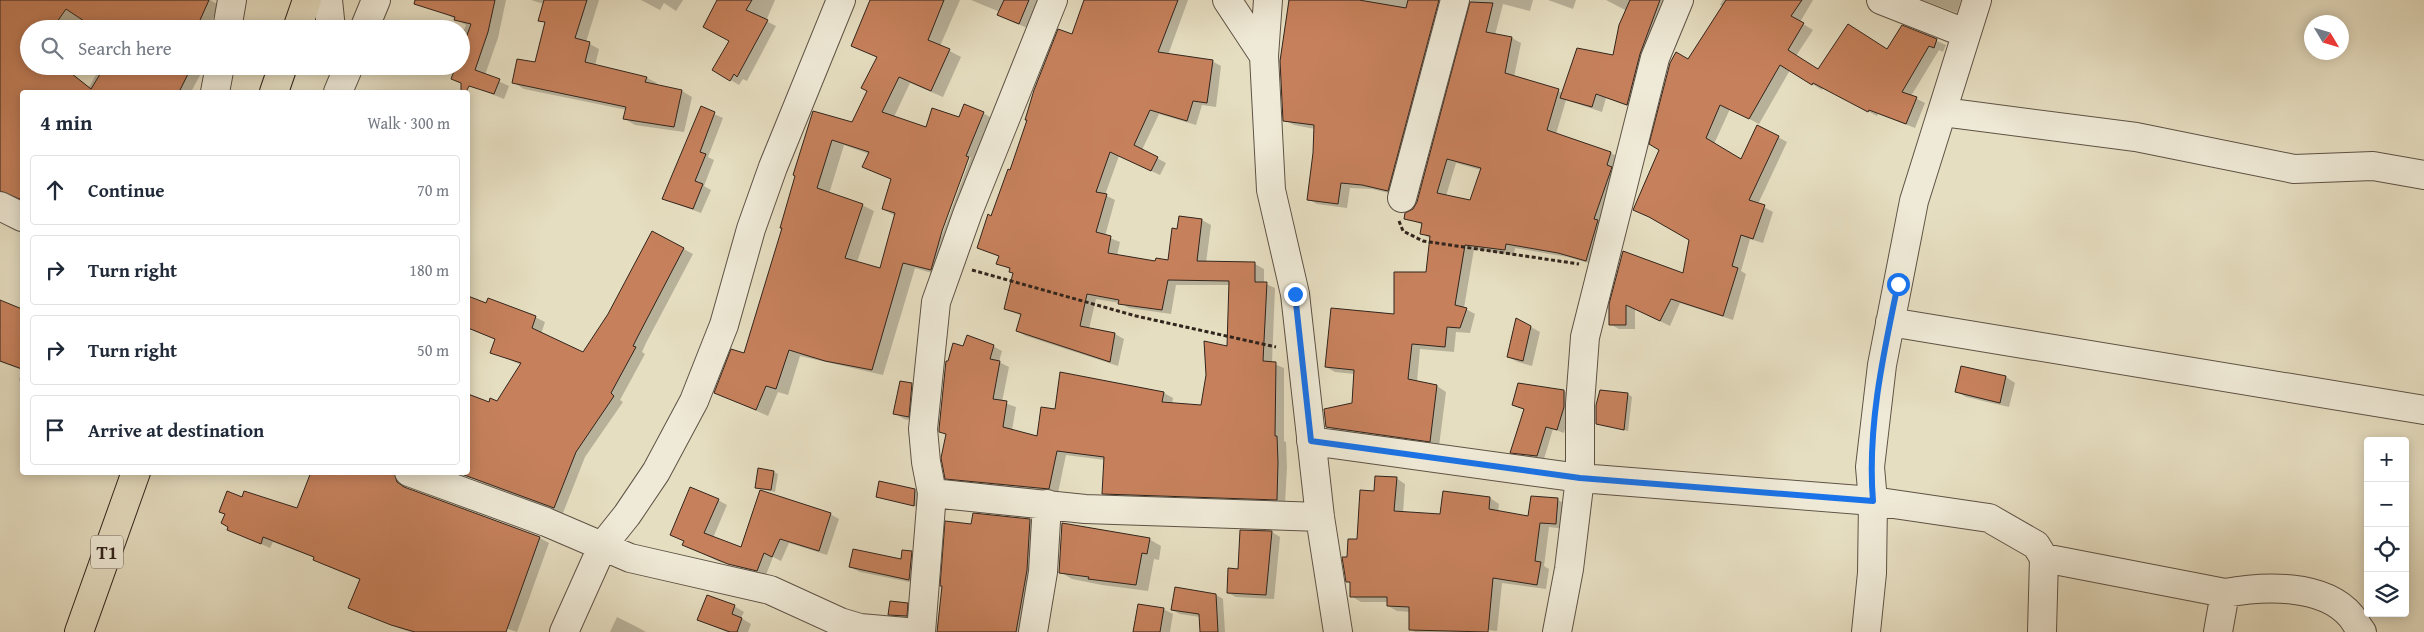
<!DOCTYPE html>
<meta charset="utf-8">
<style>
:root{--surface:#fff;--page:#f6f6f7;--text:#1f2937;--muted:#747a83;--line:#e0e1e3}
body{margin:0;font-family:"Gentium Book Plus",serif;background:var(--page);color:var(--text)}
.controls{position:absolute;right:15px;bottom:15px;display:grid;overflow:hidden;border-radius:5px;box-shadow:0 2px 12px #0003}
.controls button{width:45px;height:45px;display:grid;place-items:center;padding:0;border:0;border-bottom:1px solid var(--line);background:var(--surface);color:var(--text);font:25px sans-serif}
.compass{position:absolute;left:2304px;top:15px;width:45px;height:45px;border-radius:50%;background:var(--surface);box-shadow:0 2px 12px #0003;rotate:128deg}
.stop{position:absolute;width:15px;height:15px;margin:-11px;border:4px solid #1a73e8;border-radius:50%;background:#fff}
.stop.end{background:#1a73e8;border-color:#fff;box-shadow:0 1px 5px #0008}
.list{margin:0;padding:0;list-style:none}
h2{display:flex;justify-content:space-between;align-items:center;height:65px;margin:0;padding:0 20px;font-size:21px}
h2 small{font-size:16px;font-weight:400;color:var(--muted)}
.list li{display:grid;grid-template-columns:32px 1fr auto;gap:15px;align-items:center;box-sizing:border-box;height:70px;margin:0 10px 10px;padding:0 10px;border:1px solid var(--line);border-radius:5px}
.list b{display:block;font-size:19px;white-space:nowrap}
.list em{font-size:16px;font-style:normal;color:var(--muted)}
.icon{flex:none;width:28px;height:28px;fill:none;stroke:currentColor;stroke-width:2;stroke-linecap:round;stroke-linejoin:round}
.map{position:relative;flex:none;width:2424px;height:632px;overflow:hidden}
.search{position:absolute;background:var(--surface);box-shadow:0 2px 12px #0003;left:20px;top:20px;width:450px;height:55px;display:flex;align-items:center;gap:12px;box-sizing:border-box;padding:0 18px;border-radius:28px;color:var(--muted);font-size:19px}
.panel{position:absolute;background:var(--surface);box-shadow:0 2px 12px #0003;left:20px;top:90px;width:450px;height:385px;border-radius:5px}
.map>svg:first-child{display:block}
</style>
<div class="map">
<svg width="2424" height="632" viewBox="0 0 2424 632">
<rect width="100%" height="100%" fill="#e6dec1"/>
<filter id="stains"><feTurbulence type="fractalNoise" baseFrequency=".004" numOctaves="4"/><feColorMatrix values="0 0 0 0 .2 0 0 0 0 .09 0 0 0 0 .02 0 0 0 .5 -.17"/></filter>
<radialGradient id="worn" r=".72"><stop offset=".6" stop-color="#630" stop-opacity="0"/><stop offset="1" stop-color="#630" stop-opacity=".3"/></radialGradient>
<path fill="#0003" fill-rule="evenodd" d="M0 0H210L219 5 208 29H29V66H63L89 87 101 66H205L191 92H22V199L9 195 0 201Z
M445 0H506L498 38 485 75 509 86 504 99 453 79 461 66V37L466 25 442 12Z
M531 0H599L586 42 599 49 595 66 647 78 657 83 656 86 682 91 692 97 684 132 635 125 625 119 627 110 524 89 514 83 536 63 546 23 540 20 544 4Z
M641 0H683L676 11 664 3 660 10Z
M718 0H775L766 21 776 26 747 81 743 79 739 85 714 70 730 41Z
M872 0H960L940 46 961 57 943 97 910 83 894 117 926 129 983 113 995 120 942 276 915 268 883 375 800 356 788 395 778 392 768 416 716 393 745 355 783 228 814 113 852 124 869 91 878 58 853 46ZM844 145 869 154 864 167 892 180 883 209 895 216 881 269 857 262 874 211 862 205 829 194ZM968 157H971L941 237 939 236Z
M971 0H1043L1030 29 1010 21 999 14 1000 12Z
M1086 0H1188L1168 55 1212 61 1221 66 1216 107 1202 105 1196 125 1159 114 1142 150 1166 163 1160 175 1119 156 1105 195 1115 200 1105 236 1120 242 1117 256 1156 263 1169 261 1180 217 1202 220 1211 225 1206 263 1255 264 1264 269V283L1275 288 1272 363 1284 368V441L1286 442 1287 467 1285 504 1112 498 1103 493 1105 460 1066 455 1058 493 955 483 946 478 947 435 940 431 964 348 993 346 1002 351 999 362 1009 367 1002 402 1016 407 1012 430 1039 438 1056 410 1061 373 1164 393 1173 398 1172 404 1202 406 1228 347 1230 285H1176L1171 314 1129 308 1120 303 1096 299 1089 329 1115 334 1124 339 1118 366 1026 336 1017 331 1022 316 1005 309 1014 274 1011 270 998 263 1000 257 978 248 1073 36Z
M1288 0H1450L1397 195 1372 189 1350 188 1347 208 1317 204 1308 199 1315 153V129L1294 125 1284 120Z
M1471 0H1533L1530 11 1503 4 1495 35 1512 38 1521 43 1514 77 1563 93 1614 56 1627 11 1606 0H1666L1636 109 1606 98 1602 112 1566 100 1556 134 1611 153 1620 158 1595 265 1568 257 1515 248 1514 255 1474 249 1464 308 1475 314 1470 333 1456 332 1454 352 1420 349 1417 382 1437 386 1446 392 1439 446 1336 432 1327 426 1354 404 1355 374 1335 372 1326 367 1395 315 1427 273 1431 239 1421 233 1423 225 1405 218 1418 203ZM1456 163 1481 170 1471 202 1446 196Z
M1548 0H1576L1573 9Z
M1723 0H1813L1800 22 1813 30 1796 56 1819 70 1887 50 1902 26 1946 45 1943 52 1939 50 1911 96 1925 103 1915 128 1878 114 1877 116 1823 87 1822 90 1790 70 1759 124 1730 109 1714 144 1742 161 1778 137 1787 142 1758 204 1773 212 1763 243 1750 239 1741 271 1746 274 1733 320 1680 303 1670 326 1635 309V329H1619L1610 324 1611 304 1684 274 1691 240 1635 209 1660 149 1688 60 1723 6 1720 5Z
M1922 0H1961L1957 13Z
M701 108 723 118 708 157 714 160 704 186 711 190 701 213 664 199Z
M652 232 693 254 646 343 642 352 645 354 620 400 623 402 585 457 563 513 454 472H468V395L489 404 498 403 521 365 492 352 496 340 468 328V297L535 317 545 322 541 334 583 353 609 314Z
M4 303 22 310V370L0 362V313Z
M1531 327 1540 332 1532 366 1518 362 1508 357Z
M1962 367 2006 377 2015 383 2009 407 1966 397 1956 391Z
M22 371V382L19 380Z
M912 384 921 390 918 422 904 419 894 413Z
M1564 391 1570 395V411L1564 433 1553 429 1544 459 1518 456 1512 452 1525 410 1513 405Z
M1628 394 1632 397 1628 431 1597 424Z
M313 472H404L403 481 407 489 540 538 549 543 517 632 481 620 476 632H410L401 629 350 608 360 580 324 565 314 560 315 558 273 542 270 548 228 529 242 499 298 510Z
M774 472 778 474 775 492 756 488Z
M1396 478 1405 484 1403 513 1441 515 1444 493 1490 498 1499 504 1498 512 1530 518 1558 500 1567 505 1565 529 1549 527 1544 566 1549 569 1546 589 1502 583 1497 631 1471 628V632H1415L1410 629 1411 612 1397 611 1388 606V602H1361L1351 596 1352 584 1347 581 1349 558 1358 540 1375 492Z
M915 490 919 493 918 507 877 497Z
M718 500 727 505 713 538 742 549 830 514 839 519 827 555 789 543 781 561 773 557 766 575 720 562 684 545Z
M974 514 1030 520 1039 525 1025 632H938Z
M1272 532 1280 537 1274 599 1236 597 1228 593 1239 570Z
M1149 539 1161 546 1159 560 1154 559 1148 591 1102 585 1072 579 1060 572Z
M911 552 921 558 919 584 860 572 850 567 902 560Z
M1216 595 1223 599 1225 632H1201L1200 617 1180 614 1172 610Z
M907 604 917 610 916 621 899 620 889 614Z
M734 606 744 612 741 618 751 624 748 632H727L698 620Z
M1163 609 1173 614 1170 632H1135Z
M617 617 637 627 646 632H610Z"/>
<path fill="#c6815c" stroke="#31241c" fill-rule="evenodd" d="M0 0H209L196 29H96L66 9 52 29H29V66H62L91 89 105 66H138L150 72 153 66H192L179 92H22V200L0 191Z
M415 0H495L488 32 475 70 500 79 494 94 469 86 466 92H461V83L451 79 456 66H461V52L471 24 454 20 455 17 414 4Z
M544 0H587L575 38 590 42 585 62 647 77 645 82 682 90 674 127 623 119 626 107 512 83 517 59 535 62 545 22 538 21Z
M717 0H752L746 10 768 20 737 77 734 74 730 81 712 70 729 41 703 27Z
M870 0H944L928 40 950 49 931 91 899 77 882 112 926 127 932 108 959 117 964 104 984 112 966 156 969 157 942 231 931 270 903 263 872 370 825 361 789 350 776 389 766 386 756 410 714 393 731 349 744 353 782 228H780L795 176 793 175 813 111 852 122 867 91 861 88 877 57 851 46ZM832 140 869 152 862 167 891 179 882 209 895 213 880 268 845 258 863 204 817 188Z
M1004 0H1029L1019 24 997 15Z
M1084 0H1178L1158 52 1213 60 1207 103 1193 101 1187 121 1150 110 1134 145 1158 157 1151 171 1110 152 1096 192 1107 194 1096 232 1111 236 1108 253 1155 261 1156 258 1168 260 1172 228 1177 229 1179 216 1202 219 1197 261 1255 262V282H1267L1263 361 1276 362 1275 436H1277L1278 462 1277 500 1102 494 1104 457 1057 451 1049 489 945 479 941 458 946 434 939 432V429L946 361H948L953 343 963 346 967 335 994 345 990 359 1000 361 993 399 1007 401 1003 427 1037 436 1041 407 1055 409 1060 372 1164 392 1162 402 1201 405 1206 375 1204 341 1227 346 1229 281 1168 280 1162 310 1118 304 1119 300 1087 294 1080 326 1115 333 1110 362 1016 331 1021 314 1004 309 1013 273 1009 272 1010 268 996 264 999 256 977 248 988 214 991 216 1008 169 1010 170 1027 120H1025L1034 90 1058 29 1072 34Z
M1289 0H1359L1406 8 1408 0H1439L1388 191 1362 185 1341 183 1338 204 1307 200 1313 153 1314 125 1283 121 1280 61Z
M1630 0H1660L1640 54 1627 105 1596 94 1592 107 1560 98 1577 48 1613 55 1619 25Z
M1726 0H1802L1791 16 1804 23 1788 50 1818 69 1848 24 1887 49 1902 25 1937 39 1934 48 1929 46 1902 92 1917 97 1906 124 1869 110 1868 112 1813 83 1812 85 1780 65 1749 119 1720 105 1706 138 1741 159 1757 125 1779 136 1749 200 1765 205 1753 239 1741 235 1732 266 1738 268 1723 316 1671 299 1660 321 1626 305V325H1609V304L1623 251 1683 273 1689 240 1649 217 1633 210 1659 150 1649 144 1670 63 1676 52 1688 59Z
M1470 2 1493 3 1486 32 1512 37 1505 73 1559 89 1547 130 1611 152 1607 165 1612 167 1594 219 1598 220 1586 261 1558 253 1506 244 1505 250 1465 245 1455 305 1467 308 1460 328 1447 327 1445 347 1412 344 1408 379 1437 385 1430 442 1326 427 1324 409 1352 403 1354 370 1325 367 1331 308 1394 314V272H1426L1430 236 1420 234 1422 223 1404 219 1405 213 1413 209 1417 202ZM1447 159 1481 168 1470 200 1437 193Z
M701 106 715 112 700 152 706 154 695 181 703 184 693 209 662 199Z
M652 231 684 248 637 338 633 346 636 347 611 393 614 396 576 452 554 508 456 472H468V394L489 402 490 398 497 401 521 363 490 353 495 339 468 328V296L486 303 488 298 536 316 532 328 583 352 608 314Z
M0 300 22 309V369L0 361Z
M1516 318 1531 326 1523 361 1507 357Z
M1961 366 2006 376 2000 403 1955 392Z
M900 381 912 383 909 417 893 414Z
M1518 383 1564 390V407L1557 430 1546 427 1537 456 1510 453 1524 409 1512 405Z
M1600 390 1628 393 1624 430 1596 424V405Z
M758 468 774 471 771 490 755 488Z
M311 472H394L397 482 404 487 540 537 506 632H415L391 625 348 608 360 579 313 560 314 557 263 537 261 544 227 530 228 527 221 523 225 514 219 512 227 491 242 497 244 491 297 508Z
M1375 476 1397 477 1394 511 1440 514 1443 491 1490 497 1489 509 1528 516 1531 496 1558 498 1556 524 1540 523 1535 561 1541 562 1537 585 1493 578 1488 632 1409 630V607L1387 606V597H1350V582H1346L1342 557H1347L1348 539H1357L1360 490 1374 491Z
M879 481 915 489 914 506 876 497Z
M690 487 719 499 704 533 741 547 760 490 831 513 819 551 780 539 772 557 764 553 757 571 728 564 682 545 684 541 670 535Z
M973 513 1030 519 1027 570 1016 632H937L942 586H940L945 521 971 524Z
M1062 523 1150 538 1147 554 1142 553 1136 585 1088 579 1089 577 1059 573Z
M1240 530 1272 531 1266 595 1227 593 1228 568 1238 569Z
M853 549 901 559 902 550 912 551 909 580 849 567Z
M1175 587 1216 594 1218 632H1200L1199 614 1171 610Z
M707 595 735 605 732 614 742 618 737 632H730L697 620Z
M890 601 908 603 907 616 888 615Z
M1138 604 1164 608 1160 632H1133Z"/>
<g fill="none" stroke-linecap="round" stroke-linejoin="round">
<g stroke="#5e5245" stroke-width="30">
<path id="minor" d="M328 0 331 29
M1227 0 1264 56
M1268 0 1264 56 1271 190 1295 294 1320 517 1338 632
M1881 0 1965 33
M227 29 232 0
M364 29 376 0
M215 92 220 66
M338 92 349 66
M1943 112 2136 137 2294 169 2373 166 2424 175
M1402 198 1455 0
M0 206 22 217
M1890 322 2424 410
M1311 441 1580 478 1873 501 1989 518 2036 545 2044 558 2042 632
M409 472 546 522 630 558 770 590 840 622 860 628 906 632
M932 493 1085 509 1320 517
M2044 558 2225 593 2218 632
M2225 593C2263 586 2323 583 2351 616 2355 621 2358 627 2362 632
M564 632 603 545 627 515 656 472 694 401 724 325 751 229 773 167 841 0
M921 632 932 493 926 462 923 429 936 302 968 212 1053 0
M1033 632 1043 572 1047 504
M1557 632 1569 569 1580 478V404L1585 337 1655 58 1679 0
M1866 632 1872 573 1873 501 1870 467 1882 365 1914 201 1977 0"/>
</g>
<g stroke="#31241c" stroke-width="30">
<path id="highway" d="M297 29 307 0
M274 92 283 66
M79 632 136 472"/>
</g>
<path stroke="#31241c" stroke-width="3" stroke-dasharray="4 2.5" stroke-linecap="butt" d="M1399 221 1403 231 1423 241 1579 264
M972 270 1136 316 1276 347"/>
<use href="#minor" stroke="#efead7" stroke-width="28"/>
<use href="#highway" stroke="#e6dec1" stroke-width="28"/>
</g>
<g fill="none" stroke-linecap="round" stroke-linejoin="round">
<path stroke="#1a73e8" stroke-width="6" d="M1295 294 1311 441 1580 478 1873 501C1867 429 1883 355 1898 284"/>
</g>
<g text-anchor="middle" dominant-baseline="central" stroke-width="4.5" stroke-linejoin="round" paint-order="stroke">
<rect fill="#efead7" stroke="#6a5f54" stroke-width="1" x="91" y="535.5" width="32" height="33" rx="4"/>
<g font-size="19" font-weight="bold" fill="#31241c">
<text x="107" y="552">T1</text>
</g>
</g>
<rect width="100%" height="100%" filter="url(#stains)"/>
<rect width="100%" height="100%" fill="url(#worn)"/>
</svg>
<div class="controls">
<button>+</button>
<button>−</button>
<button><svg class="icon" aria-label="locate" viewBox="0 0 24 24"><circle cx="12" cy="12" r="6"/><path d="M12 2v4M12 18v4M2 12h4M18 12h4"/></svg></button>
<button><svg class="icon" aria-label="layers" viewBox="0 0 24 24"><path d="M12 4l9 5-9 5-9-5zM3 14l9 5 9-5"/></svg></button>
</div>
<svg class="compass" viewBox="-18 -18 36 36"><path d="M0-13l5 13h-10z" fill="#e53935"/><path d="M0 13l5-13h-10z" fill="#747a83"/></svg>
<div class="stop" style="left:1898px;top:284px"></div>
<div class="stop end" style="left:1295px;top:294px"></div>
<div class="search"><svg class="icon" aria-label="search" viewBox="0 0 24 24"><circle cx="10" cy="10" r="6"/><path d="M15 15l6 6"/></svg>Search here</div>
<section class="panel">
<h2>4 min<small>Walk · 300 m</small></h2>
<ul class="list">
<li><svg class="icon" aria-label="ahead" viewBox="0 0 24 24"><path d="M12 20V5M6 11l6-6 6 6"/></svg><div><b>Continue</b></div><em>70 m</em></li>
<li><svg class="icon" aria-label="right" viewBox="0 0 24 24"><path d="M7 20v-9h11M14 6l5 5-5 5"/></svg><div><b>Turn right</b></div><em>180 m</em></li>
<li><svg class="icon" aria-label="right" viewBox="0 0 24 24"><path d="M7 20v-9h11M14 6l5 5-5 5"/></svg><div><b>Turn right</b></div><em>50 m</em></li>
<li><svg class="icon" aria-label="arrive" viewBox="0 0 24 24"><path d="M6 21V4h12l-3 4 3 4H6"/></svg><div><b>Arrive at destination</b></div></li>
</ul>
</section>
</div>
